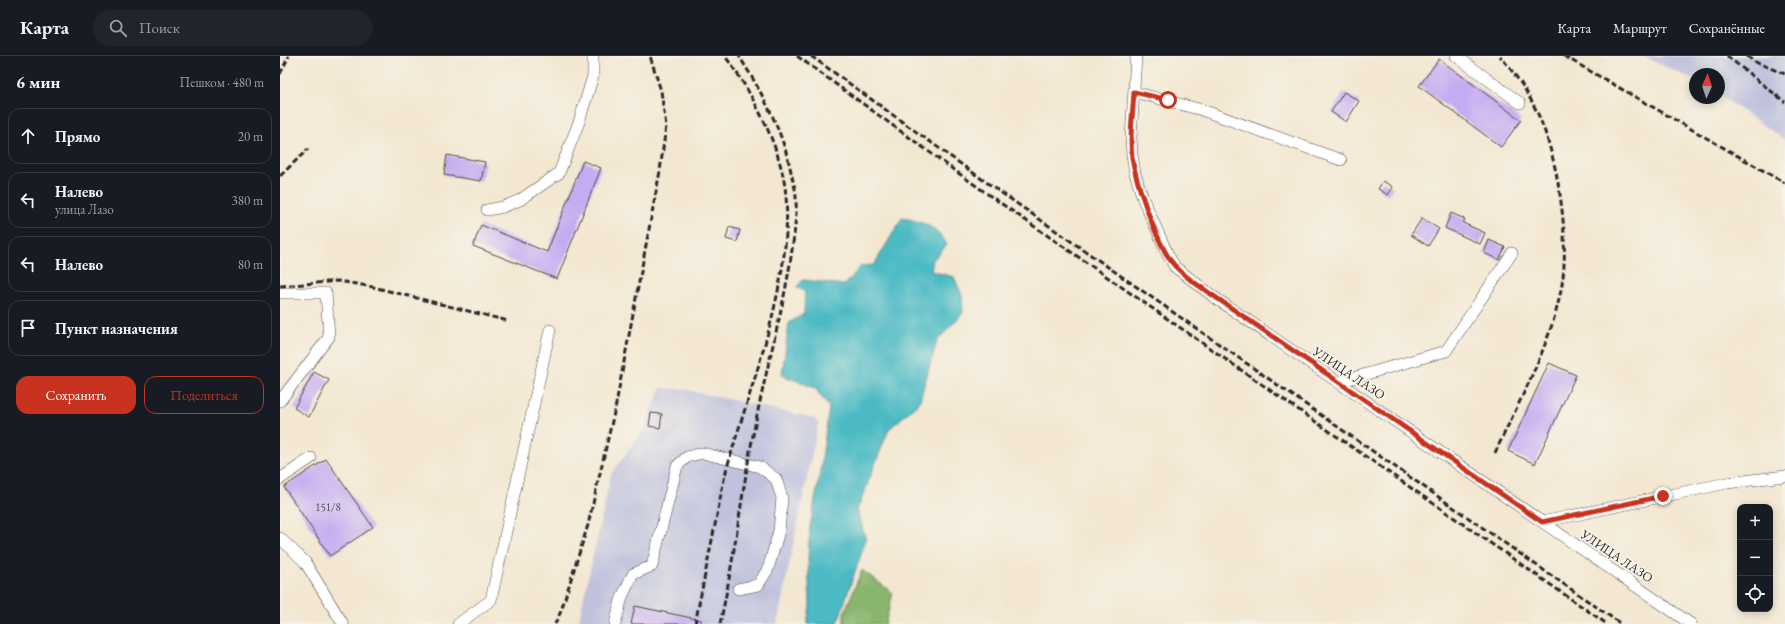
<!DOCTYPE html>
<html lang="ru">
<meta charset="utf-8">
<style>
:root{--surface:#171b24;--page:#20242c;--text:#f1f3f6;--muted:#9ea1a6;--line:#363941;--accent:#c8321e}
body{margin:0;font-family:"EB Garamond",serif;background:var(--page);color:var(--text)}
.controls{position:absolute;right:12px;bottom:12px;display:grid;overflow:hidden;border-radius:8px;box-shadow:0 2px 10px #0003}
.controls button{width:36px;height:36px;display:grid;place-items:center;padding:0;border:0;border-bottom:1px solid var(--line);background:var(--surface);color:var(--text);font:20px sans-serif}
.compass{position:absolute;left:1409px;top:12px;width:36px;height:36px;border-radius:50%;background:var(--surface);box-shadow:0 2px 10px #0003;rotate:3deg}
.stop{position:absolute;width:12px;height:12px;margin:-9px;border:3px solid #c8321e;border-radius:50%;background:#fff}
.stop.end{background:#c8321e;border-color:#fff;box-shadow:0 1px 4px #0008}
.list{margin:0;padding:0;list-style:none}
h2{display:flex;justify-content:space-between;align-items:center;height:52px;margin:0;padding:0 16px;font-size:17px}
h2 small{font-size:13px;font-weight:400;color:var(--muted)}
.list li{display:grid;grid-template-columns:26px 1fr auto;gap:12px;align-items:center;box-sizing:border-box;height:56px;margin:0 8px 8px;padding:0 8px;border:1px solid var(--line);border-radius:12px}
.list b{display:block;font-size:15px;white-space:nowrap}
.list p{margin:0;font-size:13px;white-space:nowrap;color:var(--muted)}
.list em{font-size:13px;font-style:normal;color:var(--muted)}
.actions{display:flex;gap:8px;padding:12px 16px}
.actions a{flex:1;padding:9px 0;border:1px solid var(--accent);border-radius:12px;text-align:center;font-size:14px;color:var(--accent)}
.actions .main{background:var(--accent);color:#fff}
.icon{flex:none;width:22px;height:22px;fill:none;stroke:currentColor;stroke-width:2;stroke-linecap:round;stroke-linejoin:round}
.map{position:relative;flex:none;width:1505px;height:568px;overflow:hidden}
header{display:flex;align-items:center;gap:24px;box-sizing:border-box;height:56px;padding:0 20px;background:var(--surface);border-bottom:1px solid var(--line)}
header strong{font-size:19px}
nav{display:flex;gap:22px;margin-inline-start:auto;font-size:14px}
.search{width:280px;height:36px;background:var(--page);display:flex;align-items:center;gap:10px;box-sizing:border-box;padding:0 14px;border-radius:22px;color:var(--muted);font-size:15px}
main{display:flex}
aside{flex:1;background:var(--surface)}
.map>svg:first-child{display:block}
</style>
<header>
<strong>Карта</strong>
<div class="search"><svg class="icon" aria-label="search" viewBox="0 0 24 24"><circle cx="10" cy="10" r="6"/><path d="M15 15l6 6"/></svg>Поиск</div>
<nav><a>Карта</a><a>Маршрут</a><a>Сохранённые</a></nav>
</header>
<main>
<aside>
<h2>6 мин<small>Пешком · 480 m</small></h2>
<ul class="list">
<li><svg class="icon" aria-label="ahead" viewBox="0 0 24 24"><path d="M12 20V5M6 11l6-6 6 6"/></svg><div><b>Прямо</b></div><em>20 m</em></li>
<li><svg class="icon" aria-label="left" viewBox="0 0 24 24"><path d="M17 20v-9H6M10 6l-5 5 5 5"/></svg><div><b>Налево</b><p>улица Лазо</p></div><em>380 m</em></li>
<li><svg class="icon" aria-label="left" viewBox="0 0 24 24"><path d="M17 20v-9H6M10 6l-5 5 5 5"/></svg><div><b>Налево</b></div><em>80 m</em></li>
<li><svg class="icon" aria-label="arrive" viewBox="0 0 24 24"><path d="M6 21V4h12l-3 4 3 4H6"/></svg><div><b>Пункт назначения</b></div></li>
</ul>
<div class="actions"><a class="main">Сохранить</a><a>Поделиться</a></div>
</aside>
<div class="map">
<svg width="1505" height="568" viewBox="0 0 1505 568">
<rect width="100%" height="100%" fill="#f7f3e8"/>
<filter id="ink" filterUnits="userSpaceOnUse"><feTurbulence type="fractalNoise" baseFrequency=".025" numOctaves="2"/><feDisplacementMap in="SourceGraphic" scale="8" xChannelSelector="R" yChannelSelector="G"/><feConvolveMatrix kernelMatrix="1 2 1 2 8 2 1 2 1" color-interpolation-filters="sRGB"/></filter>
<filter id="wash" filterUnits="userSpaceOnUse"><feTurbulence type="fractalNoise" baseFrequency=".012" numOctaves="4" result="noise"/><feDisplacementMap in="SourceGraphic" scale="16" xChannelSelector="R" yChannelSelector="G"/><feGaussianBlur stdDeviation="0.9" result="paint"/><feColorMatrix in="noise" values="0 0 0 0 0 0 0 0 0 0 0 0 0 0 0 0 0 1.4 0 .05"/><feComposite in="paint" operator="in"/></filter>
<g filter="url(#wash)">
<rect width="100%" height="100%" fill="#f3e7d1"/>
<path fill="#c0c2dd" d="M1362 0H1505V84L1439 39V18H1415V24Z
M381 332 402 333 534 362 538 368 497 568H298L331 418 364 374Z"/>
<path fill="#89b66e" stroke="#5a704c" d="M582 514 613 537 605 568H564V557Z"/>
<path fill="#4cbac4" stroke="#3c7278" d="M622 162C641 165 659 171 667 189L653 204 651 215 674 221 682 239 683 257 657 285 639 347 609 373 577 454 586 484 557 568H527L530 549 528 503 530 470 540 418 549 351 535 332 502 319 509 267 524 258 525 236 517 231 523 224 565 229 581 210 594 209Z"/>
<g id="blocks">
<path fill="#c5abf1" d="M1159 3 1241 64 1221 91 1139 30Z
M1064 36 1079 45 1066 66 1051 56Z
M167 99 205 106 201 125 164 119Z
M303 105 321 112 277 223 193 190 201 169 267 196Z
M1103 125 1113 131 1108 139 1098 133Z
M1171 157 1185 163 1183 167 1205 177 1200 188 1165 172Z
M1142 162 1159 173 1148 190 1131 179Z
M449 171 460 174 457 186 446 183Z
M1209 184 1225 191 1219 204 1204 197Z
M1269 307 1296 319 1255 408 1228 395Z
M34 316 49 324 29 361 14 352Z
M371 357 382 358 380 372 369 370Z
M46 403 93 471 50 500 4 431Z
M355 550 421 564V568H351Z"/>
</g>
</g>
<g filter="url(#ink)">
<use href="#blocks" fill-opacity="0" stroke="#494744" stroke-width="1"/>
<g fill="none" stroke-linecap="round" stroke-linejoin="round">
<g stroke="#494744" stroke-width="12">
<path id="minor" d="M856 0 851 82 852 99 855 117 863 143 888 199 895 211 934 241 1411 568
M1176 0 1240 47
M854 36 922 54 1061 104
M207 154 223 151 240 144 279 117 299 66 313 20V0
M0 237H46L49 281 0 345
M1059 326 1166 295 1232 197
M0 423 31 402
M1262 466 1447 427 1505 420
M0 482 25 506 63 568
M178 568 211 544 270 274
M335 568 342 541 353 518 372 510 397 410 407 401 422 397 480 411 496 423 502 442 499 475 488 513 478 529 458 533"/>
</g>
<use href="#minor" stroke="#fff" stroke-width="11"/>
<path stroke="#2b2b2b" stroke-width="3" stroke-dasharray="6 3" stroke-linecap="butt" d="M517 0 699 132 1327 568
M531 0 706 126 1341 568
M1284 0 1505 127
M1447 0 1505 46
M1467 0 1475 6 1505 18
M0 18 9 0
M0 120 28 93
M0 230 58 225 93 231 228 265
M1215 397C1239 345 1270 291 1281 234 1291 184 1278 96 1254 50 1245 31 1233 16 1220 0
M275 568 281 555 308 469 336 348 380 115 386 70 381 35 370 0
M415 568C422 533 429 499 436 464 440 444 443 424 449 405 473 322 512 227 506 140 502 92 473 38 445 0
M440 568C456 496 463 422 479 350 489 303 502 256 510 208 513 186 517 164 516 142 516 135 514 128 512 121 504 77 483 38 459 0"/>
</g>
</g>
<g fill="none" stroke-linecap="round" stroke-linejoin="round" filter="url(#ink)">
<path stroke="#c8321e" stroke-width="5" d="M888 44 854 36C853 57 849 80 852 101 856 126 878 193 896 211 901 216 907 221 912 225L1262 466 1383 440"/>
</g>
<g text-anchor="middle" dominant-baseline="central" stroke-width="4" stroke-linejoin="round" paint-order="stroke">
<g font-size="11" fill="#524b5c">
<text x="48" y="451">151/8</text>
</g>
<g font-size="13" fill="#2b2b2b" stroke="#f7f3e8">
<text transform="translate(1069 317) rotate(34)">УЛИЦА ЛАЗО</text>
<text transform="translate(1337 500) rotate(34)">УЛИЦА ЛАЗО</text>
</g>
</g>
</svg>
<div class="controls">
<button>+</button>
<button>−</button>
<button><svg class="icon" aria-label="locate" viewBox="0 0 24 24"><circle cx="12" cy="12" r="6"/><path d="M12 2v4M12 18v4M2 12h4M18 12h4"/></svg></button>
</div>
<svg class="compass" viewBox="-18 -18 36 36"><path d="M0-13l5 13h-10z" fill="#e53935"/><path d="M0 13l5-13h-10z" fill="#9ea1a6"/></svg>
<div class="stop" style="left:888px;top:44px"></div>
<div class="stop end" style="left:1383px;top:440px"></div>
</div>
</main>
